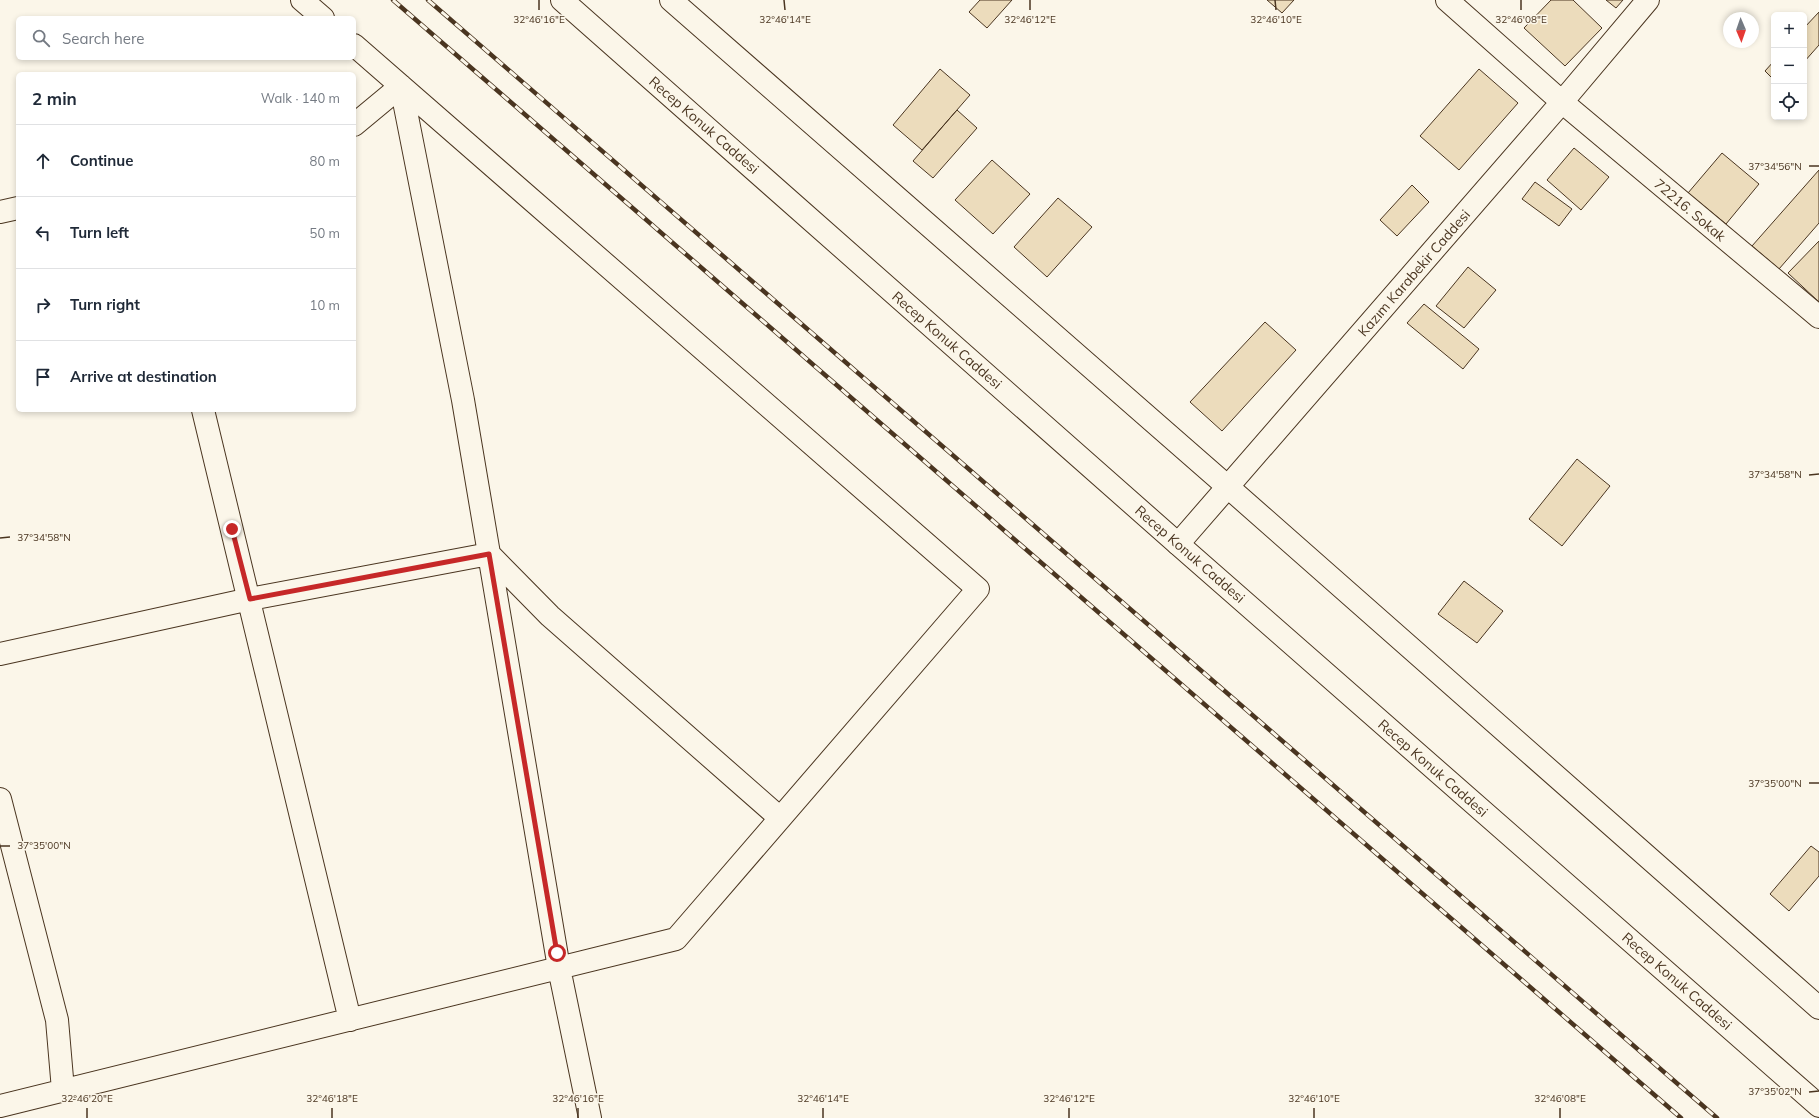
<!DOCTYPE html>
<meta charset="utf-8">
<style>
:root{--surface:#fff;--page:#f6f6f7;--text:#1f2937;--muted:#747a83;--line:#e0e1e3}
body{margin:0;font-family:Mulish,sans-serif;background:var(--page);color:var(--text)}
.controls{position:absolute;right:12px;top:12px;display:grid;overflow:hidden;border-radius:6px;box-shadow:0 2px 6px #0003}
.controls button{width:36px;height:36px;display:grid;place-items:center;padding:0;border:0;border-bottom:1px solid var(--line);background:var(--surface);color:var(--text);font:20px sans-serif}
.compass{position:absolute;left:1723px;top:12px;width:36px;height:36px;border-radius:50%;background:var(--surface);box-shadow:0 2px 6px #0003;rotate:178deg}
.stop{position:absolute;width:12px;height:12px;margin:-9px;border:3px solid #c62828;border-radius:50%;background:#fff}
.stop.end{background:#c62828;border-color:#fff;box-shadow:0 1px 4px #0008}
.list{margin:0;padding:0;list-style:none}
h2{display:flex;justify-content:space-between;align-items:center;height:52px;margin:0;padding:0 16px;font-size:17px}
h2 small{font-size:13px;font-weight:400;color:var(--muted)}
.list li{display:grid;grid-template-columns:26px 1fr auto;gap:12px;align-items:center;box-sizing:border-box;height:72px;padding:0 16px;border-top:1px solid var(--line)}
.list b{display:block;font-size:15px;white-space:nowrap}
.list em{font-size:13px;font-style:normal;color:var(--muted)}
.icon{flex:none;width:22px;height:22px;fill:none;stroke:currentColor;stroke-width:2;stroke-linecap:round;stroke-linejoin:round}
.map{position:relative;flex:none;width:1819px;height:1118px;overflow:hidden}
.search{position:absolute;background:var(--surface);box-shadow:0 2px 6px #0003;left:16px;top:16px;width:340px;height:44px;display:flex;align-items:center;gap:10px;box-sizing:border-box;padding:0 14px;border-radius:6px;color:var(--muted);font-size:15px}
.panel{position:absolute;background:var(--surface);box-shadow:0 2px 6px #0003;left:16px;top:72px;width:340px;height:340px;border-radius:6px}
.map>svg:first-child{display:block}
</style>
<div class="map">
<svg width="1819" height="1118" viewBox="0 0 1819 1118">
<rect width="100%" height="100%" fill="#fbf6e9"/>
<path fill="#ecdcbc" stroke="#4a3520" d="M980 0H1012L987 28 969 12Z
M1267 0H1294L1282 13Z
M1551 0H1573L1602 28 1565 66 1524 28Z
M1606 0H1623L1616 8Z
M1819 12V45L1804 62V28Z
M1774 61V80L1765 71Z
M940 69 970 95 922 150 893 125Z
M1479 69 1518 103 1459 170 1420 136Z
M957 110 977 128 933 178 913 161Z
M1574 148 1609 177 1581 210 1547 180Z
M1722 153 1759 184 1726 224 1688 193Z
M992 160 1030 194 993 234 955 200Z
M1819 170V223L1779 269 1752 246Z
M1535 182 1572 209 1559 226 1522 199Z
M1412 185 1429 202 1397 236 1380 220Z
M1058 198 1092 227 1047 277 1014 247Z
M1819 241V302L1788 273Z
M1468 267 1496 290 1464 328 1436 306Z
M1424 304 1479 349 1463 369 1407 323Z
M1265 322 1296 350 1222 431 1190 402Z
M1577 459 1610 486 1562 546 1529 519Z
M1464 581 1503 611 1477 643 1438 614Z
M1811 846 1819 852V876L1789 911 1770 894Z"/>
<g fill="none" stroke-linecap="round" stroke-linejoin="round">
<g stroke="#4a3520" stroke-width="24">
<path id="minor" d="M302 0 323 18
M1447 0 1562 102 1819 317
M354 125 401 86 463 400 559 968 590 1118
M0 212 18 208
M203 410 350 1020
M1178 544 1562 102 1648 0
M0 654 250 599 489 554 550 616 780 818
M0 799 57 1020 63 1090
M0 1106 676 939 978 589 354 45"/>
</g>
<g stroke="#4a3520" stroke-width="24">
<path id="major" d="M562 0 1178 544 1819 1106
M671 0 1228 487 1819 1008"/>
</g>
<use href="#minor" stroke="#fbf6e9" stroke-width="22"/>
<use href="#major" stroke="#fbf6e9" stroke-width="22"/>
<g stroke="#4a3520" stroke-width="4.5">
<path id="rail" d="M393 0 1681 1118
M428 0 1717 1118"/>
</g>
<use href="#rail" stroke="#fbf6e9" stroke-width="3" stroke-dasharray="9" stroke-linecap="butt"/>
</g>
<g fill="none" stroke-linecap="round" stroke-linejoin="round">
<path stroke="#c62828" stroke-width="5" d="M232 529 250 599 489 554 557 953"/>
</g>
<path fill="none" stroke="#4a3520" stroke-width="1.5" d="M539 0V10M784 0 785 10M1030 0V10M1275 0 1276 10M1521 0V10M1809 166H1819M1809 475 1819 474M0 538 10 537M1809 783H1819M0 846H10M1809 1092 1819 1091M87 1108V1118M332 1108V1118M578 1108V1118M823 1108V1118M1069 1108V1118M1314 1108V1118M1560 1108V1118"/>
<g text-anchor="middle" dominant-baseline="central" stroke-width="3" stroke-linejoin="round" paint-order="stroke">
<g font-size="14" fill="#4a3520" stroke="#fbf6e9">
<text transform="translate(704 125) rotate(41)">Recep Konuk Caddesi</text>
<text transform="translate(1690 210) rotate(40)">72216. Sokak</text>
<text transform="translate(1414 273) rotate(-49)">Kazım Karabekir Caddesi</text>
<text transform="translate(947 340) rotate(41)">Recep Konuk Caddesi</text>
<text transform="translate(1190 554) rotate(41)">Recep Konuk Caddesi</text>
<text transform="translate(1433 768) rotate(41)">Recep Konuk Caddesi</text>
<text transform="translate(1677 981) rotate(41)">Recep Konuk Caddesi</text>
</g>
</g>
<g font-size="10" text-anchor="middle" fill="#4a3520" stroke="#fbf6e9" stroke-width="3" stroke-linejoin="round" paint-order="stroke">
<text x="539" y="23">32°46'16"E</text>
<text x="785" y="23">32°46'14"E</text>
<text x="1030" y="23">32°46'12"E</text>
<text x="1276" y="23">32°46'10"E</text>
<text x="1521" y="23">32°46'08"E</text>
<text x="1775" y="170">37°34'56"N</text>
<text x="1775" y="478">37°34'58"N</text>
<text x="44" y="541">37°34'58"N</text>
<text x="1775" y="787">37°35'00"N</text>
<text x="44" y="849">37°35'00"N</text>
<text x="1775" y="1095">37°35'02"N</text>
<text x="87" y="1102">32°46'20"E</text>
<text x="332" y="1102">32°46'18"E</text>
<text x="578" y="1102">32°46'16"E</text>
<text x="823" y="1102">32°46'14"E</text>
<text x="1069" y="1102">32°46'12"E</text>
<text x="1314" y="1102">32°46'10"E</text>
<text x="1560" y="1102">32°46'08"E</text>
</g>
</svg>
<div class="controls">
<button>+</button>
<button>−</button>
<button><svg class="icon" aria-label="locate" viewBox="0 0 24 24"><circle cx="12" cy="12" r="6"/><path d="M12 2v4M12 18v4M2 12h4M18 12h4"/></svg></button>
</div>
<svg class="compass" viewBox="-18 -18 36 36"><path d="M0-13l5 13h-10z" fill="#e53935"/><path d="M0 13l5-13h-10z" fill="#747a83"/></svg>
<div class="stop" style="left:557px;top:953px"></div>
<div class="stop end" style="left:232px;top:529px"></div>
<div class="search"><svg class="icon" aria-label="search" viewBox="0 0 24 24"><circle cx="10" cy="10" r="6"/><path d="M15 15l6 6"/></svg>Search here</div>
<section class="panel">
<h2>2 min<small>Walk · 140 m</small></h2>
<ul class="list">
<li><svg class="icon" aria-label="ahead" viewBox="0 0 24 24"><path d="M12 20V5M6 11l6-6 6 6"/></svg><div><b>Continue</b></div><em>80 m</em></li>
<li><svg class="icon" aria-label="left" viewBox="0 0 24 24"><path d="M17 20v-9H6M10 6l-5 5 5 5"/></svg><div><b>Turn left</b></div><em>50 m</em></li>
<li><svg class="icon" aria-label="right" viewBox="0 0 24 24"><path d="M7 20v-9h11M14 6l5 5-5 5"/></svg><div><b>Turn right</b></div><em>10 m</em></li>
<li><svg class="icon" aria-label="arrive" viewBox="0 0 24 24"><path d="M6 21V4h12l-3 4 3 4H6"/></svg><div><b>Arrive at destination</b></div></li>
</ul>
</section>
</div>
